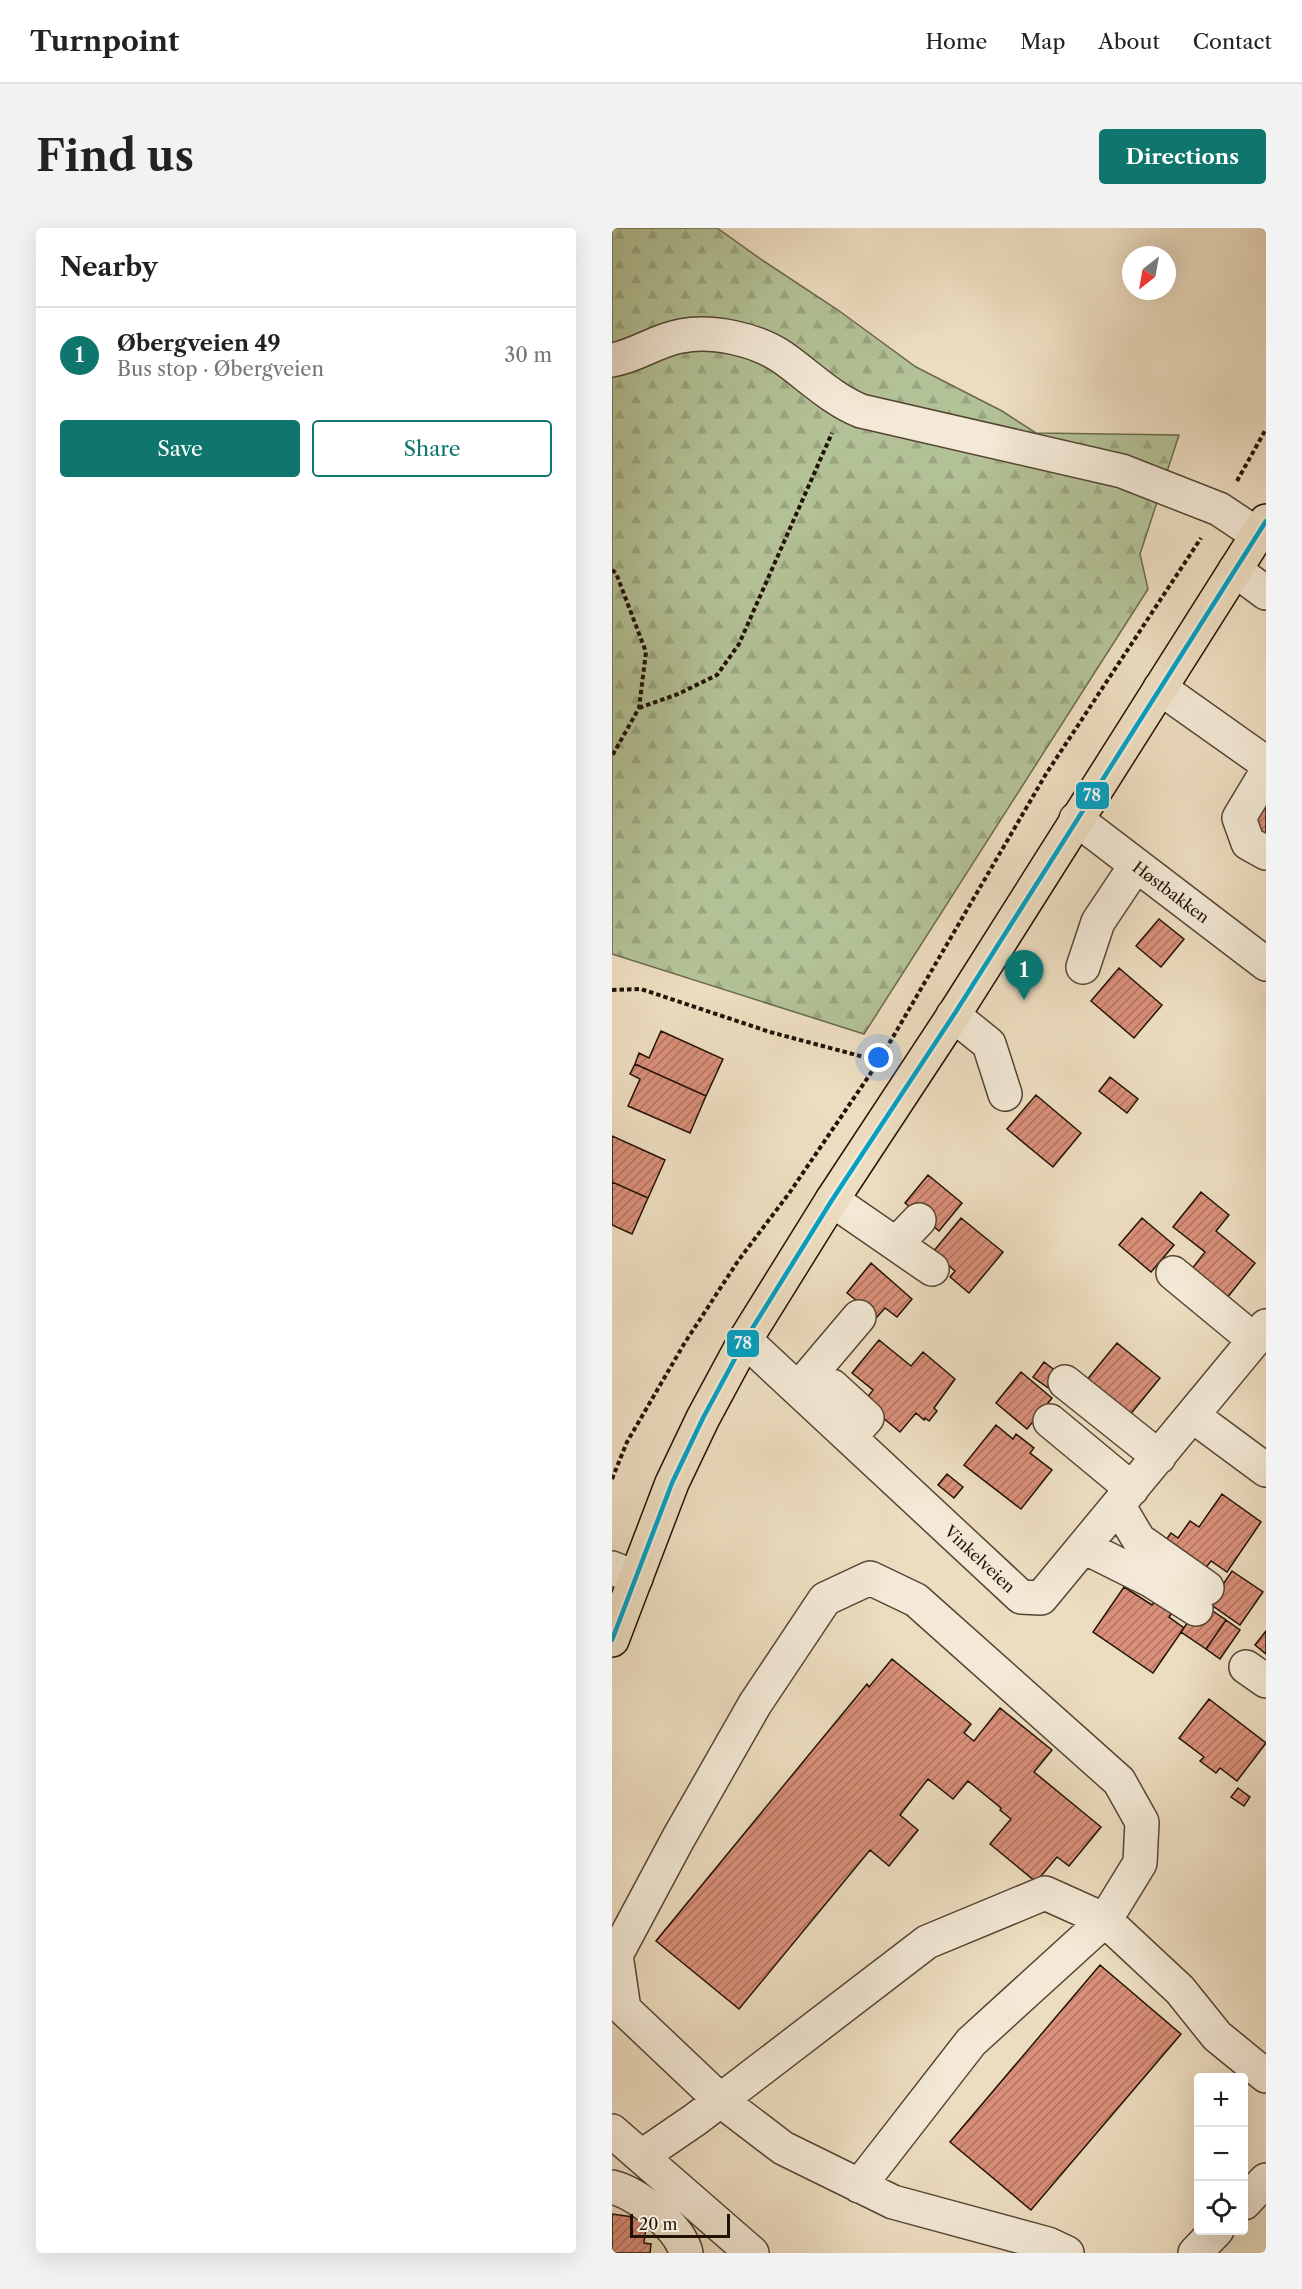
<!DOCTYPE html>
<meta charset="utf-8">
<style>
:root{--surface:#fff;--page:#f2f2f2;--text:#222;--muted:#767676;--line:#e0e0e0;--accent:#0f766e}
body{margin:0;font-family:"Libre Caslon Text",serif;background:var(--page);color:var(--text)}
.controls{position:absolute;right:18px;bottom:18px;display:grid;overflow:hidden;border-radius:6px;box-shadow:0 6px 24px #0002}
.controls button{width:54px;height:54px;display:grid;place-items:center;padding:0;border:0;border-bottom:2px solid var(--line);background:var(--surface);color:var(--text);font:30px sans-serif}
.compass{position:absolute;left:510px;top:18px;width:54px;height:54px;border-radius:50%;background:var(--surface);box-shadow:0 6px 24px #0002;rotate:211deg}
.scale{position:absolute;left:18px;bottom:15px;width:100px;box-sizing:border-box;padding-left:6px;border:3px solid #221206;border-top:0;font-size:16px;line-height:21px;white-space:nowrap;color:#221206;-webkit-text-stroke:4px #f3e9d6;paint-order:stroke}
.you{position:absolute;left:267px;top:830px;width:21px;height:21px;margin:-15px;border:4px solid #fff;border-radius:50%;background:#1a73e8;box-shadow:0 0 0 9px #1a73e833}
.badge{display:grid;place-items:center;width:39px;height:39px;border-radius:50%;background:var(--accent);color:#fff;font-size:20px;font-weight:700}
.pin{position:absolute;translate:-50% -50px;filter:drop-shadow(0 2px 3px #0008)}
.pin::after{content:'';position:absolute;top:32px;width:21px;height:18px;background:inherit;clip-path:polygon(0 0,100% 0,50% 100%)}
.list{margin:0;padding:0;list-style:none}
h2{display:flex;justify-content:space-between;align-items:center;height:78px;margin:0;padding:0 24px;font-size:26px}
h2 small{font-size:20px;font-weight:400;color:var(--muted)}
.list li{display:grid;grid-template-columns:39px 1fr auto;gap:18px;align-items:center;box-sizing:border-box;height:96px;padding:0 24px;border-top:2px solid var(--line)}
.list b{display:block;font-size:22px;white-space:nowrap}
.list p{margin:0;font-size:20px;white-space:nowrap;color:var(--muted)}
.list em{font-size:20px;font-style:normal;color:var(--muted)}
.actions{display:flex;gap:12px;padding:18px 24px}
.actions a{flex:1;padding:14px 0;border:2px solid var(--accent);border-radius:6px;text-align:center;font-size:21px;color:var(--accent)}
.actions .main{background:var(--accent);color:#fff}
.icon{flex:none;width:33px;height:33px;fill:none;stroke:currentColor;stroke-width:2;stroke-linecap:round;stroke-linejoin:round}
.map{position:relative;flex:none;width:654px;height:2025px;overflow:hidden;border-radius:6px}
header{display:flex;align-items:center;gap:36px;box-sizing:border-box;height:84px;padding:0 30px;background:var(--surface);border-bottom:2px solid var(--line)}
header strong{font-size:28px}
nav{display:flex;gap:33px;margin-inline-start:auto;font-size:21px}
.intro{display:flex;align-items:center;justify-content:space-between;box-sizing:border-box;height:144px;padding:0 36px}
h1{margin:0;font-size:42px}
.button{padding:15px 27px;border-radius:6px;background:var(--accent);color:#fff;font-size:21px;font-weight:700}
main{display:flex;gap:36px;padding:0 36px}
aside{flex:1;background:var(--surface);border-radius:6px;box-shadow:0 6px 24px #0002}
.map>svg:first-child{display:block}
</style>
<header>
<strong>Turnpoint</strong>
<nav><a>Home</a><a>Map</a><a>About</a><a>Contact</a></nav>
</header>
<div class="intro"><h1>Find us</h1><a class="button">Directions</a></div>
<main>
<aside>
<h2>Nearby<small></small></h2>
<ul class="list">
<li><span class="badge">1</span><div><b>Øbergveien 49</b><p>Bus stop · Øbergveien</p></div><em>30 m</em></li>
</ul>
<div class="actions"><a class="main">Save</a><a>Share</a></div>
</aside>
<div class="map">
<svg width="654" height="2025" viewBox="0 0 654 2025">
<defs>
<pattern id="forest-firs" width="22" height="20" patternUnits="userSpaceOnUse" patternTransform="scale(1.5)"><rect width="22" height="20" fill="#b3c296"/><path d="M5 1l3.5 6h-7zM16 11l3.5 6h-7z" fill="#9aa680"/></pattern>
<pattern id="building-hatch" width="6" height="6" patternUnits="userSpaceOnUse" patternTransform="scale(1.5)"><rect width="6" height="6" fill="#d98f79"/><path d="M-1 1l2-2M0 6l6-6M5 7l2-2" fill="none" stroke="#b07361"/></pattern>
</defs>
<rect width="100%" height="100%" fill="#edddc0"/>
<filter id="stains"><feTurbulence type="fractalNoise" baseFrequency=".00333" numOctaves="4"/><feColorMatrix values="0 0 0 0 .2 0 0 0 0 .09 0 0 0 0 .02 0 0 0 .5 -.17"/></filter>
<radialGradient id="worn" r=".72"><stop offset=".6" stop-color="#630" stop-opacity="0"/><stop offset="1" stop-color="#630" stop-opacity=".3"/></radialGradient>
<path fill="url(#forest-firs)" stroke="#6a6a4e" stroke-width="1.5" d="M0 0H105L150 32 226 82 304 139 390 183 424 205 567 207 528 326 536 361 252 806 0 726Z"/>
<path fill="url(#building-hatch)" stroke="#221206" stroke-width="1.5" d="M654 574V618L632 601Z
M547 691 572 711 549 739 524 718Z
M507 740 550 777 522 810 479 773Z
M49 803 111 831 94 868 23 836 27 825 37 830Z
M23 836 94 868 78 905 16 878 28 851 18 846Z
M498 849 526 871 515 885 487 863Z
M424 867 469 905 441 939 395 901Z
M0 908 53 932 36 970 0 954Z
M316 947 350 975 327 1003 293 975Z
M0 954 36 970 20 1006 0 997Z
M589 964 617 987 604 1003 643 1035 615 1070 579 1042 593 1024 561 999Z
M349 990 391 1024 357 1065 338 1049 343 1043 321 1024Z
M530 990 562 1017 539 1044 507 1017Z
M259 1035 300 1071 285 1089 273 1080 265 1089 235 1065Z
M267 1112 299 1138 311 1124 343 1151 322 1180 325 1183 317 1193 313 1190 312 1192 304 1185 288 1204 252 1174 261 1162 240 1145Z
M505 1115 548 1150 517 1188 474 1153Z
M432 1134 449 1147 439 1162 421 1149Z
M409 1144 440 1170 415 1201 384 1175Z
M384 1197 401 1211 404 1206 422 1220 418 1225 440 1242 409 1281 352 1237Z
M335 1246 351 1259 342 1270 326 1257Z
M610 1266 649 1294 615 1344 599 1333 589 1346 549 1319 559 1305 566 1310 578 1293 587 1299Z
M620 1343 651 1364 628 1397 598 1376Z
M512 1359 540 1377 546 1370 563 1381 557 1389 572 1400 541 1445 481 1404Z
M589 1375 614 1392 594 1421 569 1404Z
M614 1392 628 1402 608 1431 594 1421Z
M654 1403V1426L643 1417Z
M280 1431 359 1496 352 1505 362 1513 388 1480 440 1522 422 1544 489 1599 457 1638 445 1629 424 1654 378 1616 399 1591 388 1582 389 1580 356 1553 341 1571 316 1551 288 1587 306 1602 277 1638 258 1622 127 1781 44 1713 255 1456 257 1459Z
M597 1471 654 1515 625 1553 608 1540 604 1545 588 1533 592 1529 567 1510Z
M626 1560 638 1569 632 1578 619 1569Z
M488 1737 569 1806 419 1982 338 1914Z
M0 1986 35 1991 32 2015 39 2016 38 2025H0Z"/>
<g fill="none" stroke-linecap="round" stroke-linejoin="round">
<g stroke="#554534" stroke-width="36">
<path id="minor" d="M0 132C24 128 45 112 69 108 100 102 143 111 170 129 196 147 219 171 249 183L510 243 607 281 646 307
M623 342 654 365
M548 460 654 535
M654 545 627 590 636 615 654 625
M464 591 654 736
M471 739 486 694 524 637
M341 787 377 816 393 866
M220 972 320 1041
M284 1016 307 992
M561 1045 642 1112
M133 1112 409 1369 429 1370 654 1098
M453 1154 547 1229
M220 1158 255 1190 238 1209
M186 1161 247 1089
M581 1188 654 1242
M438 1193 520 1261
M506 1277 527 1312 595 1360
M472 1319 540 1353 584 1381
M0 1340 24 1350
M634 1439 654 1453
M0 1903 140 2025
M30 1928 84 1891 315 1714 433 1665 493 1692 568 1762 605 1808 654 1848
M247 1958 359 1814 493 1692 528 1635 530 1594 507 1553 304 1372 258 1350 213 1371 143 1476 66 1611 4 1727 12 1781 108 1872 171 1920 281 1974 436 2016 455 2025
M0 1959C25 1965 68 1999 74 2025
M632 1975 654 1952
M583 2025 605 2002"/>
</g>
<g stroke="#221206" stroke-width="36">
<path id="major" d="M0 1412 60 1255 91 1190 133 1112 220 972 343 785 654 293"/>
</g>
<path stroke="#221206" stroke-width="4" stroke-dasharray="4.5 3" stroke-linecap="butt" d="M625 253 654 201
M0 342 4 345 34 424 27 480 0 528
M27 480 66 466 105 447 127 416 220 205
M0 762 29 761 158 804 267 833
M0 1251 15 1214 72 1116 126 1033 178 964 267 833 434 546 589 310"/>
<use href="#minor" stroke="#f3e9d6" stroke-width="33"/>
<use href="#major" stroke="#edddc0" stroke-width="33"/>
<g stroke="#f3e9d6" stroke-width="9">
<path id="bus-1" d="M0 1412 60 1255 91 1190 133 1112 220 972 343 785 654 293"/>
</g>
<use href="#bus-1" stroke="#02a1c4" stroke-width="4.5"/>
</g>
<g text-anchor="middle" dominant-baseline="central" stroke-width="4.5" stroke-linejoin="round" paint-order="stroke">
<g font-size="16" fill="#221206" stroke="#f3e9d6">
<text transform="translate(559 664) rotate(37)">Høstbakken</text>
<text transform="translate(368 1331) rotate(43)">Vinkelveien</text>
</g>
</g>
<g stroke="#f3e9d6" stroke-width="2">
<rect x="463" y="553" width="35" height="29" rx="6" fill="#02a1c4"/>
<rect x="114" y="1101" width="34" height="29" rx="6" fill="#02a1c4"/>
</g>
<g font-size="16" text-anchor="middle" font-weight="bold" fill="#fff">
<text x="480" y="573">78</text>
<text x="131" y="1121">78</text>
</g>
<rect width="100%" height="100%" filter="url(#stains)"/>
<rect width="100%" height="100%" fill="url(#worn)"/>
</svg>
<div class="controls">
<button>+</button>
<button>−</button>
<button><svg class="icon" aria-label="locate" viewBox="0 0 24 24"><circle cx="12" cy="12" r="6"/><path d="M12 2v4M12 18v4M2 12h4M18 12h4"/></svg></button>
</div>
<svg class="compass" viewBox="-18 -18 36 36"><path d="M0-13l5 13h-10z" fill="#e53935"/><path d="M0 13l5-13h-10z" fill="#767676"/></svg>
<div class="scale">20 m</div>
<div class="you"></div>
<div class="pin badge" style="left:412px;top:772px">1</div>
</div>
</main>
